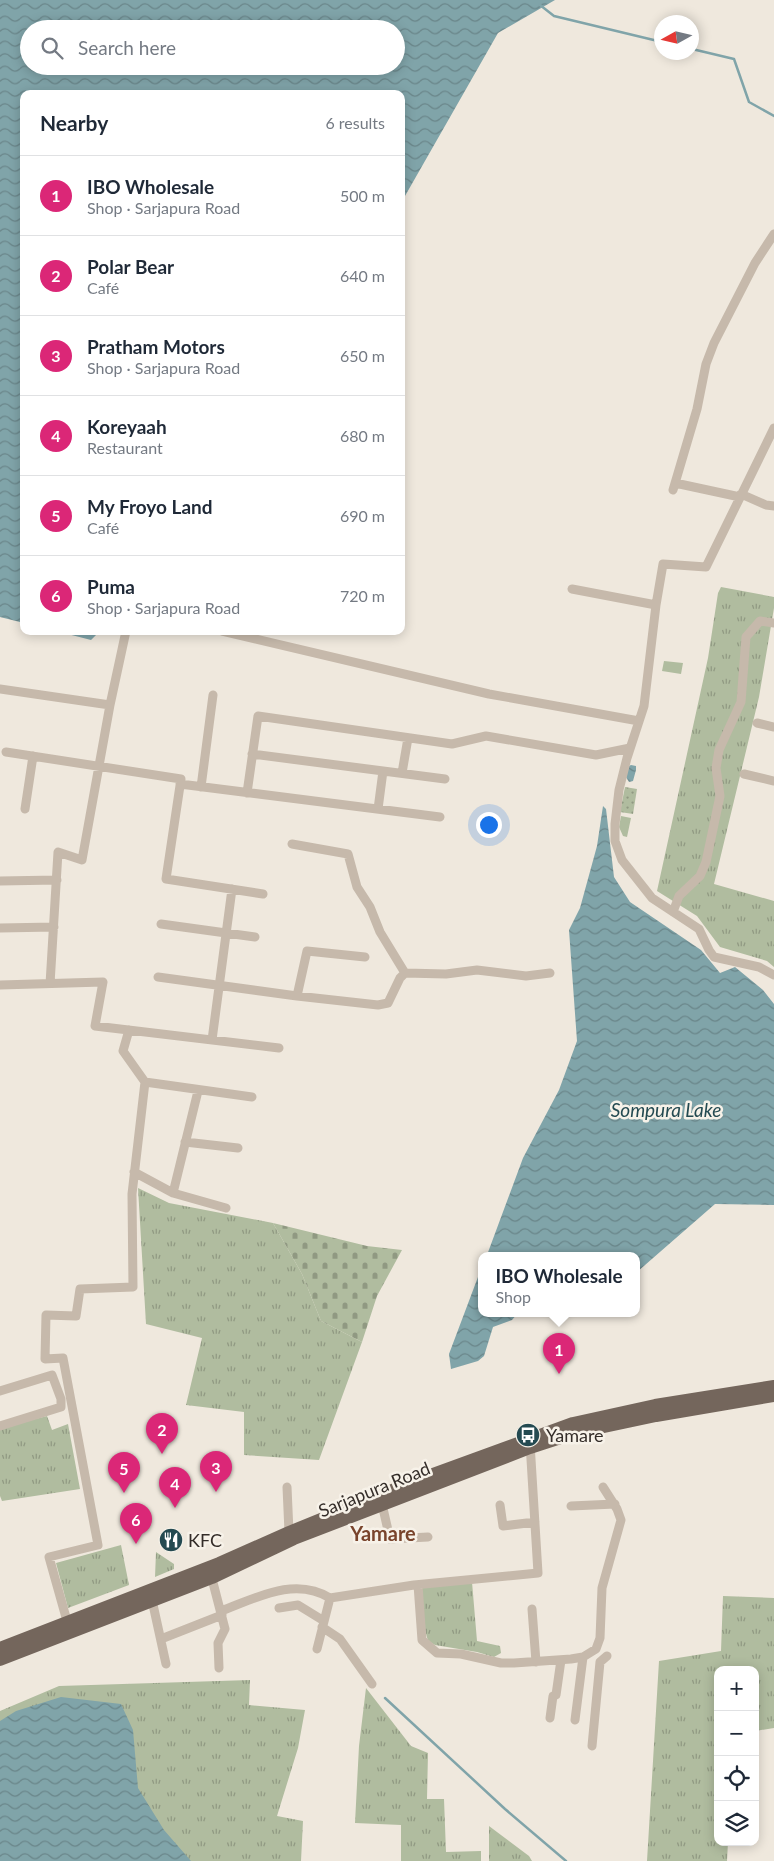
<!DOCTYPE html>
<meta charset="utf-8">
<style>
:root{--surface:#fff;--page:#f2f2f3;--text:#1f2937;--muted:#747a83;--line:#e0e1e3;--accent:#db2777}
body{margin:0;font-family:Lato,sans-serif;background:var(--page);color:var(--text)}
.controls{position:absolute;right:15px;bottom:15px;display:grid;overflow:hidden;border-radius:10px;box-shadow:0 2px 12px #0003}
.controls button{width:45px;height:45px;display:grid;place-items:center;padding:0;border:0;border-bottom:1px solid var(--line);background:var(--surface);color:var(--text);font:25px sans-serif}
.compass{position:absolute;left:654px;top:15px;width:45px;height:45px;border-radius:50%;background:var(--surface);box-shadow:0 2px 12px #0003;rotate:262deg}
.you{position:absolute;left:488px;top:824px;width:18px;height:18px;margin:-12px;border:4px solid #fff;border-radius:50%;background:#1a73e8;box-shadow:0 0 0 8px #1a73e833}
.badge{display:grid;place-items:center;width:32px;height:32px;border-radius:50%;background:var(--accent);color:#fff;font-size:16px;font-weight:700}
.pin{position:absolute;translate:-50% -41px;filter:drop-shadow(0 1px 2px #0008)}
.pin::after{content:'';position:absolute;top:26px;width:18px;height:15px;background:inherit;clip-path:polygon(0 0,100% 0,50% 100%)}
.popup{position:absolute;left:478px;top:1252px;width:162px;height:65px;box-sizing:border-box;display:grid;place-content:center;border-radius:10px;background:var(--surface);filter:drop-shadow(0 1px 4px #0005);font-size:16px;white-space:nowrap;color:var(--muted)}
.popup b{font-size:19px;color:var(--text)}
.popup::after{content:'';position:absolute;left:50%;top:100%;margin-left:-10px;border:10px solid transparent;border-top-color:var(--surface)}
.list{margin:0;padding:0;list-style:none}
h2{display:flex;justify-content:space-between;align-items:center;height:65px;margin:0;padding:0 20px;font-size:21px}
h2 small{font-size:16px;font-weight:400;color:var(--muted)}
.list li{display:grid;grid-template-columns:32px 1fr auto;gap:15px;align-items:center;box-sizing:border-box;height:80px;padding:0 20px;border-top:1px solid var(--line)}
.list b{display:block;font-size:19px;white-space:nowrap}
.list p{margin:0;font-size:16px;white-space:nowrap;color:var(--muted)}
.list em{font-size:16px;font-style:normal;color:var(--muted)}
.icon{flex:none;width:28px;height:28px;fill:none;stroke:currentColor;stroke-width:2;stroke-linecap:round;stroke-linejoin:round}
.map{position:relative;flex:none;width:774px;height:1861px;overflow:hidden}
.search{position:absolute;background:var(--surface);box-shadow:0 2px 12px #0003;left:20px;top:20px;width:385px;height:55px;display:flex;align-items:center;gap:12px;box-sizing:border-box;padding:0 18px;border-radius:28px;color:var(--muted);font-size:19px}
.panel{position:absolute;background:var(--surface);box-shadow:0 2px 12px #0003;left:20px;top:90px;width:385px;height:545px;border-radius:10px}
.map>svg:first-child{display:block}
</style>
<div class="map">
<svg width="774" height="1861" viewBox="0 0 774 1861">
<defs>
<pattern id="grass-tufts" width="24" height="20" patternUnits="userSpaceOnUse" patternTransform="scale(1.25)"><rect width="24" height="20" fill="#b0bc9f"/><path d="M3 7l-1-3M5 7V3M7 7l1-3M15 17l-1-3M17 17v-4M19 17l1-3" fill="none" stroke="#909982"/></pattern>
<pattern id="cemetery-stones" width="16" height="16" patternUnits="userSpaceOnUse" patternTransform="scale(1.25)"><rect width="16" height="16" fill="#b0bc9f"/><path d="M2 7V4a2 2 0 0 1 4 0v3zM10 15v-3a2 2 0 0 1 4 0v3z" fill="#909982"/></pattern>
<pattern id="park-dots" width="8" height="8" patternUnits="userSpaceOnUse" patternTransform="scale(1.25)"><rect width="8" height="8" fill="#b0bc9f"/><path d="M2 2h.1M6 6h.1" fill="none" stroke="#909982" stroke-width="1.8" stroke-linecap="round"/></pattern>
<pattern id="water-waves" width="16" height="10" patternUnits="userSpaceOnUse" patternTransform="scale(1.25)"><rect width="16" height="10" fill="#80a4a9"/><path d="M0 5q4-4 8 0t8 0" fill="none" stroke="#6a868a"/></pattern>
</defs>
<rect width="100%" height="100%" fill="#efe8dd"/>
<path fill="url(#grass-tufts)" d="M721 587 774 597V608L759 697 714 884 774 901V967L767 961 720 947 697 916 657 891 708 658 718 593Z
M138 1188 169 1203 273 1223 302 1274 321 1321 362 1342 319 1460 244 1455V1412L186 1405 202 1338 146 1324Z
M47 1416 52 1430 68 1424 80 1489 2 1501 0 1496V1428Z
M121 1545 129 1585 68 1608 56 1563Z
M156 1552 174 1564V1569L155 1577Z
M472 1582 477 1641 500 1646 501 1653 494 1657 477 1652 435 1645 428 1641 425 1630 421 1589 427 1586Z
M723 1596 774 1598V1728L755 1731V1670H718V1842H728L727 1861H647L659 1661 721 1651Z
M250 1680 249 1705 305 1710 298 1748 277 1816 303 1821 301 1861H0V1711L59 1686Z
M366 1688 411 1746 428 1753 427 1799H444L446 1852 481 1851V1861H401V1825L355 1823 359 1746Z
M489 1826 529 1856 532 1861H489Z"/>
<path fill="url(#cemetery-stones)" d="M273 1223 367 1246 402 1250 377 1296 362 1342 321 1321 302 1274Z"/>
<path fill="url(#park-dots)" d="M625 787 637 789 633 814 620 812Z"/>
<path fill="#b0bc9f" d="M664 661 683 663 681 674 662 671Z
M621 816 631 818 627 837 623 836 619 827Z"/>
<path fill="url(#water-waves)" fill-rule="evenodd" d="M0 0H555L498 33 401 203V94H24V623L0 617ZM29 29H396V66H29Z
M56 631H100L91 640Z
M631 765 636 766V770L633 781 629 782 626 777 629 766Z
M603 806 606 809 614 877 630 902 701 950 720 973 735 967 763 990 774 1004V1205L715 1204 637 1272 636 1255H487L523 1158 559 1090 577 1041 569 930 580 908 597 846Z
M481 1269 482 1313H518L512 1320 493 1327 484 1356 478 1361 451 1369 449 1354Z
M61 1697 121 1704 133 1730 138 1788 164 1830 191 1861H0V1721L16 1711Z"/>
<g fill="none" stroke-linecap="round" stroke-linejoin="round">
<path stroke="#80a4a9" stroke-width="2.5" d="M540 5 554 16 662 42
M692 49 734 59 749 102 774 116
M385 1698 505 1809 566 1861"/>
<path stroke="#c6b9ab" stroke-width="9" d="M774 428 706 567 663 564 656 605 644 706 627 758 619 790 615 824V841L622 860 652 898 699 929 709 950 714 957 759 967 774 975
M675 483 740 497
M673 490 697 409 706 364 714 343 755 263 774 234
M741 494 766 505 774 506
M572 589 656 605
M222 631 489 694 639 721
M0 689 110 705
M757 723 774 727
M6 752 181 779 166 879 263 894
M252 754 445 779
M402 773 408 738
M744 774 774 781
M180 784 440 817
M201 787 213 695
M247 793 258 716 452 744 486 736 596 755 630 748
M25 809 33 756
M378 809 383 771
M292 844 348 854 357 887 370 907 380 932 405 973
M0 881 57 880
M673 912 679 896 700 876 706 862 720 796 716 768 719 750 741 702 746 637 760 621 774 623
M161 924 255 937
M0 928 54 927
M158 977 297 996 378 1005 388 1003 400 978 405 973 446 974 477 970 526 976 550 973
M50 984 58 852 82 860 110 705 126 631
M0 985 103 982 95 1026 279 1048
M297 996 307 951 365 957
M212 1040 232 889
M145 1082 252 1097
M185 1142 238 1148
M134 1172 173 1193 226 1208
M173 1193 198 1091
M0 1391 52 1375 61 1399V1407L0 1426
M287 1487 289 1532
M382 1504 390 1539 428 1537
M500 1505 503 1526 535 1522
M571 1506 615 1504
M211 1575 225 1629 218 1643 219 1668
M418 1585 422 1640 437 1653 461 1654 501 1663H514L571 1659 583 1657 596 1649 600 1638 602 1588 621 1520 617 1509 603 1487
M152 1600 166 1664
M279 1608 298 1605 324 1621
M532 1609 536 1662
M221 1611C256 1598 295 1576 330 1598L414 1585 538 1573 530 1443
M67 1621 49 1557 98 1545 63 1358 45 1359 46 1315 76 1316 80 1289 133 1287 132 1194 145 1082 123 1051 129 1030
M322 1627 340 1639 372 1684
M161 1639 222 1615
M317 1649 330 1598
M550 1718 553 1696 556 1695 561 1660
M575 1720 583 1657
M592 1746 600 1662 607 1656"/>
<path stroke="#74665c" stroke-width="12" d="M0 1648 219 1563 289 1532 414 1481 573 1423 655 1405 774 1386
M0 1660 212 1578 294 1539 530 1448 576 1433 656 1416 774 1396"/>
</g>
<defs>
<g id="bus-disc" transform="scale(1.25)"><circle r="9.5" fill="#244a51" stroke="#f7f2e9"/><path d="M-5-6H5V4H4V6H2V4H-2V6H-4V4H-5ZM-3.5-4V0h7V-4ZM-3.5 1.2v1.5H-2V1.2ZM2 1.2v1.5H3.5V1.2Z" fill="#fff"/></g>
<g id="restaurant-disc" transform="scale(1.25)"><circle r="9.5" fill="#244a51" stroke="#f7f2e9"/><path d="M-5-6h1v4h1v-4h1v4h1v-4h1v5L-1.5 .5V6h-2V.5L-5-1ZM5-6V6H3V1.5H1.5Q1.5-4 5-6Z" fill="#fff"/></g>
</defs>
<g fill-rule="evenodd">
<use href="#bus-disc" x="528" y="1435"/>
<use href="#restaurant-disc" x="171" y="1540"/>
</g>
<g text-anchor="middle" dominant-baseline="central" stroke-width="5" stroke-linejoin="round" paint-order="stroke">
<g font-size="18" fill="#342d29" stroke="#f7f2e9" text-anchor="start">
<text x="546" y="1435">Yamare</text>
<text x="188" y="1540">KFC</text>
</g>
<g font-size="18" fill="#342d29" stroke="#f7f2e9">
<text transform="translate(374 1489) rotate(-22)">Sarjapura Road</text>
</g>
<g font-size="19" font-style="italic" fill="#244a51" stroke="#f7f2e9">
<text x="666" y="1109">Sompura Lake</text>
</g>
<g font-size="20" font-weight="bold" fill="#79442c" stroke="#f7f2e9">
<text x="383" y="1533">Yamare</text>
</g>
</g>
</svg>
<div class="controls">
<button>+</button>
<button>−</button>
<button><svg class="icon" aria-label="locate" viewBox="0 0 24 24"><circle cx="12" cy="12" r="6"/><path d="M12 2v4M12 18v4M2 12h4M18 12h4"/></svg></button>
<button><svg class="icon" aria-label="layers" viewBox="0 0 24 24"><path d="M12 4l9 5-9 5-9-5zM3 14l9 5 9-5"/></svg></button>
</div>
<svg class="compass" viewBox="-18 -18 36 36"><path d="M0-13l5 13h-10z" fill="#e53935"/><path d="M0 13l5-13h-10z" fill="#747a83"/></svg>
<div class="you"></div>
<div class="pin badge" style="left:559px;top:1374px">1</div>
<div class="popup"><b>IBO Wholesale</b>Shop</div>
<div class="pin badge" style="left:162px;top:1454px">2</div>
<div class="pin badge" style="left:216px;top:1492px">3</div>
<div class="pin badge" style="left:175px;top:1508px">4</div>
<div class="pin badge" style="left:124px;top:1493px">5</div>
<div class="pin badge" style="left:136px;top:1544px">6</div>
<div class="search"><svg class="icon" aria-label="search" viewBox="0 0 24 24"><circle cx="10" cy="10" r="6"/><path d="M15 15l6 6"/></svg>Search here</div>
<section class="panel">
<h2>Nearby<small>6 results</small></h2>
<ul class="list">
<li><span class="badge">1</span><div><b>IBO Wholesale</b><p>Shop · Sarjapura Road</p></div><em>500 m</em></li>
<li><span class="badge">2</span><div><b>Polar Bear</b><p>Café</p></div><em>640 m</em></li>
<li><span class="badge">3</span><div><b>Pratham Motors</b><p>Shop · Sarjapura Road</p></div><em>650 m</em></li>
<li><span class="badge">4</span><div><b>Koreyaah</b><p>Restaurant</p></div><em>680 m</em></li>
<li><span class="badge">5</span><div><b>My Froyo Land</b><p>Café</p></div><em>690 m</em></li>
<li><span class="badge">6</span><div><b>Puma</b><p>Shop · Sarjapura Road</p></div><em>720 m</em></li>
</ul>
</section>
</div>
